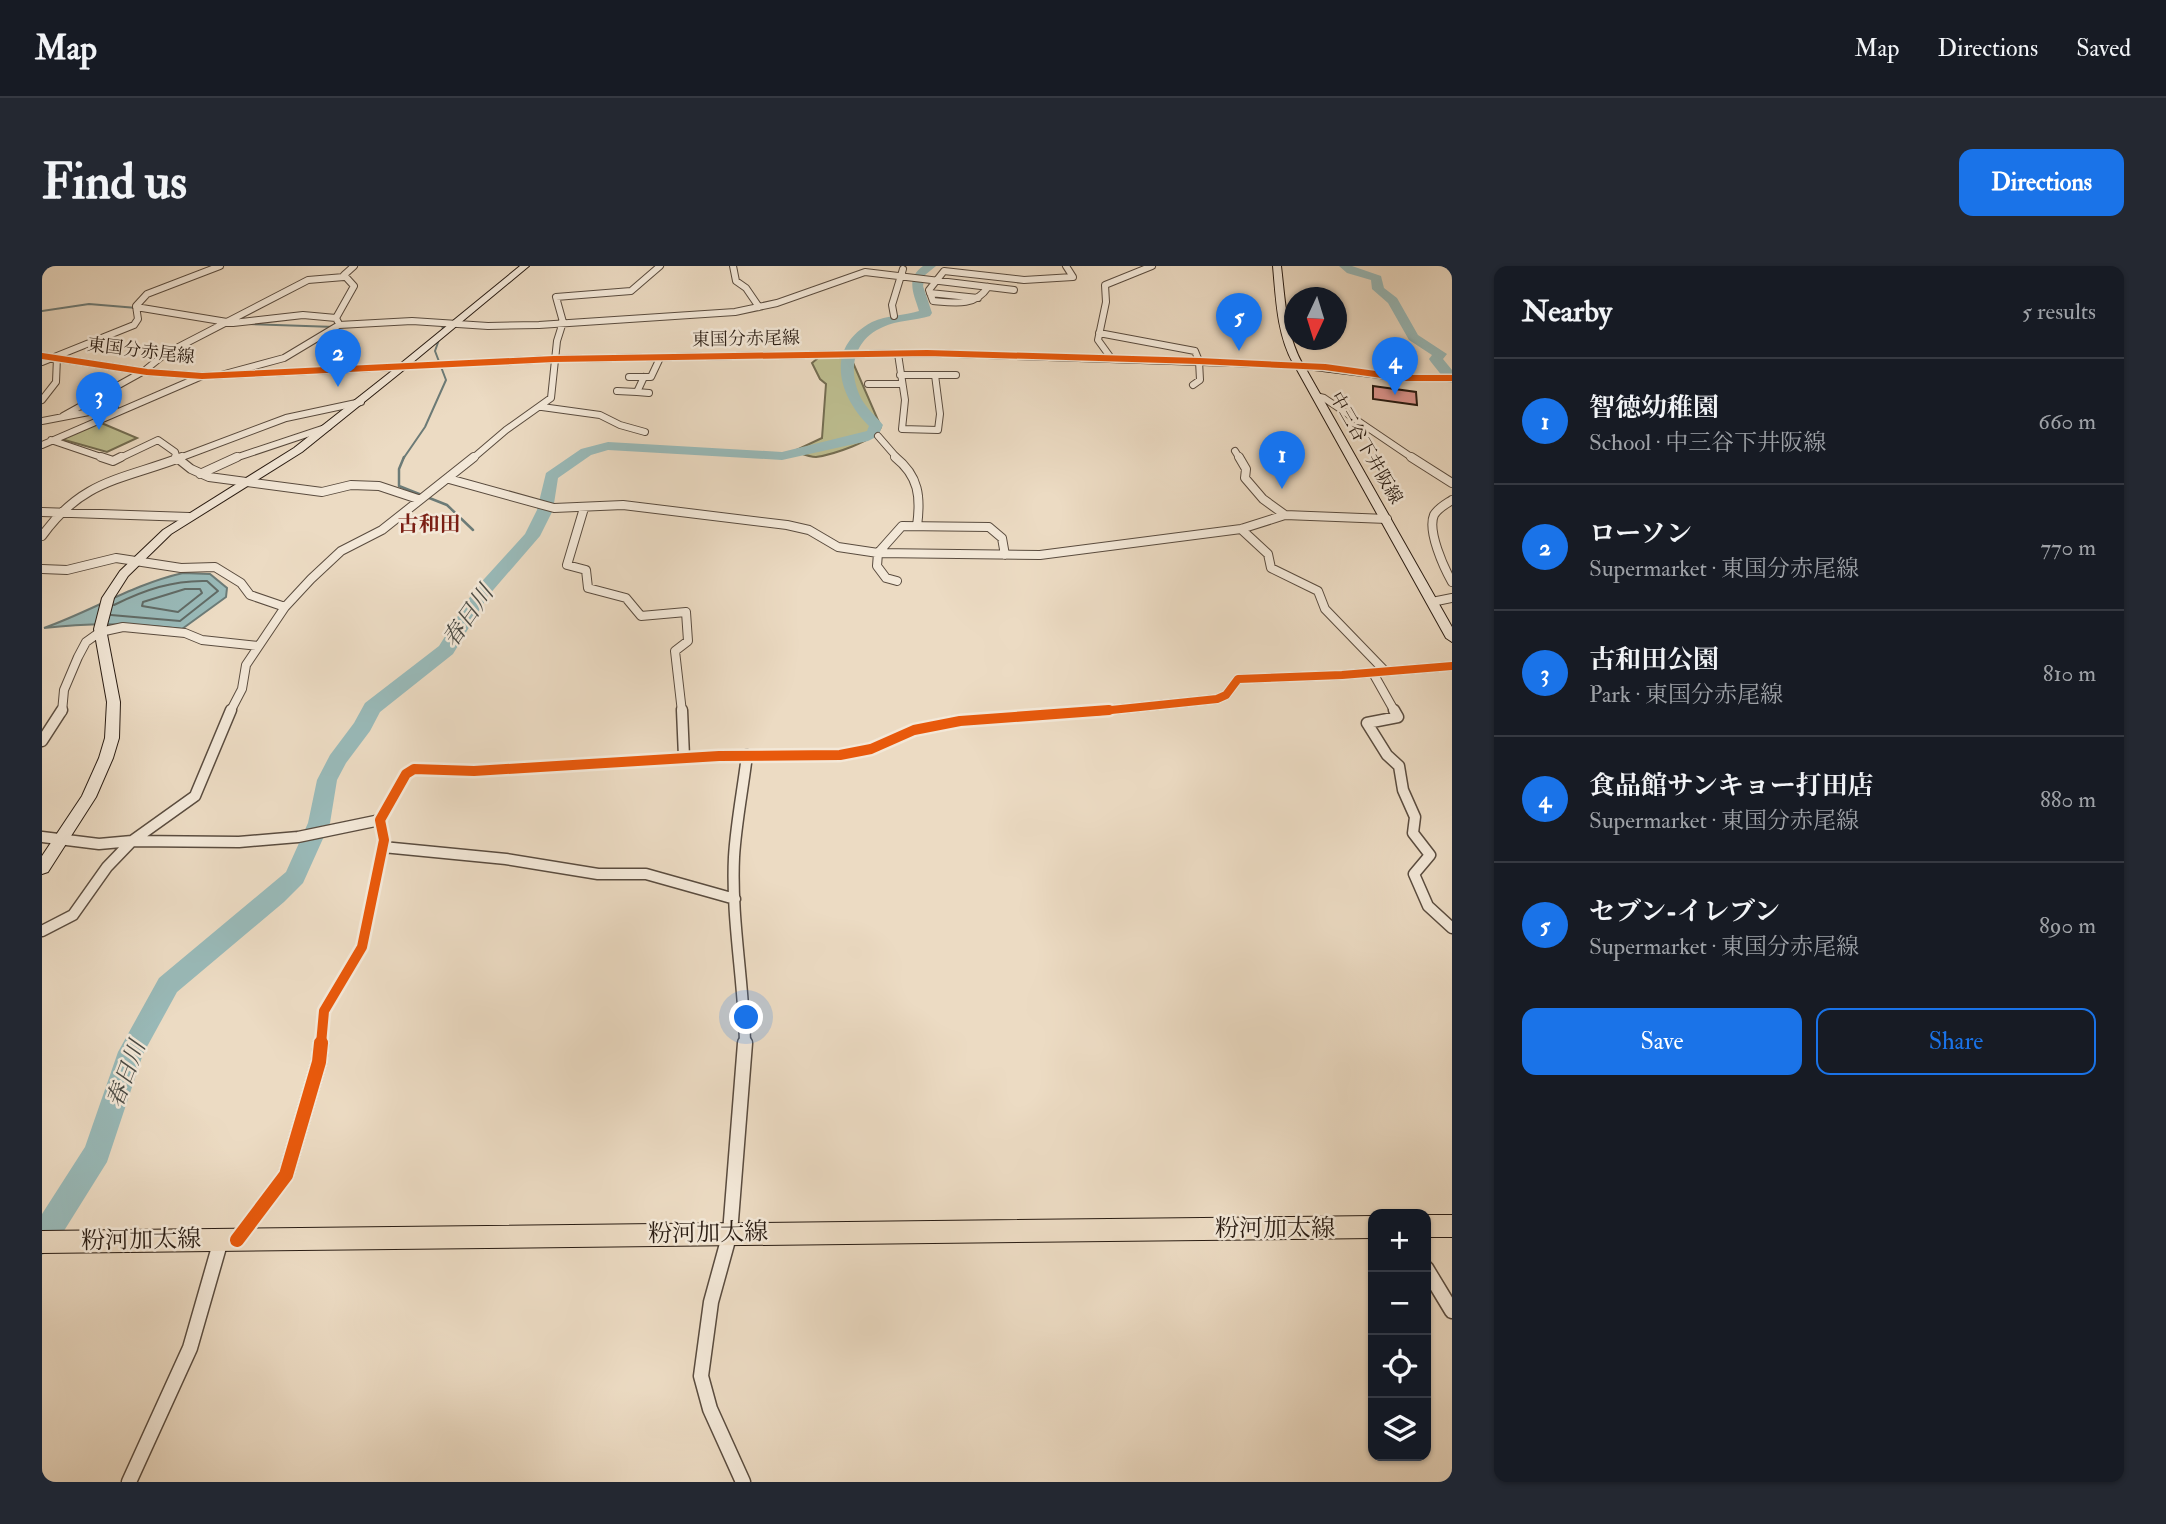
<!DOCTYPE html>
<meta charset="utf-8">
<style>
:root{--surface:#171b24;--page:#242831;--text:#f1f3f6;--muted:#9ea1a6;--line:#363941;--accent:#1a73e8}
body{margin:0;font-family:"IM FELL Double Pica","Noto Serif JP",serif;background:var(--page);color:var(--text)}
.controls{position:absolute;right:21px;bottom:21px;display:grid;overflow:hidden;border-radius:14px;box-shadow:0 2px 5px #0004}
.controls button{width:63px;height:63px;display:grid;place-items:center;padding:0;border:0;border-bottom:2px solid var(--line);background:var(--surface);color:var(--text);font:35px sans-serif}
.compass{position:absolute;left:1242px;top:21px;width:63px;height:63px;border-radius:50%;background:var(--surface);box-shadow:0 2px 5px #0004;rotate:184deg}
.you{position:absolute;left:705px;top:752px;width:24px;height:24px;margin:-18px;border:5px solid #fff;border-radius:50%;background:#1a73e8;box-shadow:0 0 0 10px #1a73e833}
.badge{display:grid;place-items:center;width:46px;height:46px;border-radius:50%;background:var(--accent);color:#fff;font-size:23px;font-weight:700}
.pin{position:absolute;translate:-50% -58px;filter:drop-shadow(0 2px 4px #0008)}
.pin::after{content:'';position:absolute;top:37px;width:24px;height:21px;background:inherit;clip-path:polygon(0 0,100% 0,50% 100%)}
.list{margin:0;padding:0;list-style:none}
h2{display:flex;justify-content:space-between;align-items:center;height:91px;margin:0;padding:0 28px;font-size:30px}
h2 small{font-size:23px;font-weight:400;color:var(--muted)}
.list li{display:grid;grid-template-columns:46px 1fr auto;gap:21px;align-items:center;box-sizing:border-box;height:126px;padding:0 28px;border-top:2px solid var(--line)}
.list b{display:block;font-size:26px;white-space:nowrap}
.list p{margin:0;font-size:23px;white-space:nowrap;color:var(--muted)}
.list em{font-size:23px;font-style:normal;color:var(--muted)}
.actions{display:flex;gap:14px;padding:21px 28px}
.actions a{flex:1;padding:16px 0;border:2px solid var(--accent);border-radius:14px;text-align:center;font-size:24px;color:var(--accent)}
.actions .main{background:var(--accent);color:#fff}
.icon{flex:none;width:38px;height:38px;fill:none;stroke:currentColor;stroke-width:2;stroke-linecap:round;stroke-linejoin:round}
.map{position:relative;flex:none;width:1410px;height:1216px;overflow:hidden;border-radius:14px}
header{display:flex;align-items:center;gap:42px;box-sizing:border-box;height:98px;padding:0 35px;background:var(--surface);border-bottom:2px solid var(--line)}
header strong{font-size:33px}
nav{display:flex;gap:38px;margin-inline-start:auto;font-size:24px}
.intro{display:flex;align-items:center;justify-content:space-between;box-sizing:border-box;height:168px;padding:0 42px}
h1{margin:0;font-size:49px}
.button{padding:18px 32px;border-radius:14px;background:var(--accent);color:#fff;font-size:24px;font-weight:700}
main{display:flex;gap:42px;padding:0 42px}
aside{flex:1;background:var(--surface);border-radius:14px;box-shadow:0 2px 5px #0004}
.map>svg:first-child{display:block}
</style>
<header>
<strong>Map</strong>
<nav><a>Map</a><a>Directions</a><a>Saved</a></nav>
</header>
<div class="intro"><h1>Find us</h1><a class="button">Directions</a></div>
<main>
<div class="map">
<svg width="1410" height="1216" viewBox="0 0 1410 1216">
<rect width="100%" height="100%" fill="#ecdbc3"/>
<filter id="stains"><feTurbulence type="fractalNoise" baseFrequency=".00286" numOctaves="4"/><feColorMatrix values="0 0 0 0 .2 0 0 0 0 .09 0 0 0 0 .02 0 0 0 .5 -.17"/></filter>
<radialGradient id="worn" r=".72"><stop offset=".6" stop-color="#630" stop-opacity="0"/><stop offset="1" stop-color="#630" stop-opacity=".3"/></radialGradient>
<path fill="#bdbe90" stroke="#736d52" stroke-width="2" d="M776 92H809L839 161C834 175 789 189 774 191 767 191 758 187 752 185L780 172 784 118 778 113 770 97Z
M57 156 95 172 65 186 19 173Z"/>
<path fill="#99bab9" stroke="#6c7b77" stroke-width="2" d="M141 307 168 308 185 322 184 331 140 363C93 357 50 356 2 362 50 345 92 318 141 307Z"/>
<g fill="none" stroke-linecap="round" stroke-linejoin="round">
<path stroke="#616b66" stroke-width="2" d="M143 323H158L160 327 136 346 100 340 101 336Z
M69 349 138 355 176 325 165 315C131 314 102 324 72 339"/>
<path stroke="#6c7b77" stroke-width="2" d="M0 45 47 38 95 42
M206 58 293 61
M361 193 383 161 404 114 393 85 401 62 399 59"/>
<path stroke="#6c7b77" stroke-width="2.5" d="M362 191 357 203V220L405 239 431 264"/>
<path fill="#99bab9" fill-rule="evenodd" d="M881 0H894L883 9 881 20 890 47 888 50C873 55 855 54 841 61 810 74 805 107 820 134 826 144 834 150 841 159L836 170 826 175 740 194 566 184 549 189 516 212 511 244 498 270 446 330 411 388 338 446 328 465 304 497 295 514 288 557 261 617 242 636 135 726 101 788 65 896 10 984 0 989V948L43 881 76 786 117 712 244 606 266 557 275 514 288 489 312 457 323 437 397 380 433 323 483 268 495 244 504 207 539 183 566 176 740 186 825 165 827 160C795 128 783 81 830 56 845 49 862 50 877 45 872 28 863 13 881 0Z
M1297 0H1310L1339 10 1342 22 1355 32 1376 69 1405 88 1401 93 1410 104V117L1405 116 1389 96 1387 93 1390 89 1367 74 1346 37 1330 23 1329 14 1305 7Z"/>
</g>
<path fill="#df9790" stroke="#291c13" stroke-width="2" d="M1331 120 1374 126 1375 139 1331 133Z"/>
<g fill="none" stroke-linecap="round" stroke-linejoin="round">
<g stroke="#5a4c3f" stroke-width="8">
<path id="street-far3" d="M691 0 694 15 704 22 717 41
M946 21C933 41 912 37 891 35L887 24 902 5 982 14 1031 11 1024 0
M888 27 936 32
M94 41 191 57 261 49 294 52
M852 50 850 39 861 3
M296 56 294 52 312 20 302 9 312 0
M1057 67 1153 85 1157 95 1158 114 1151 119
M856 88 863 134 860 163 896 164 898 148 893 109
M1069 92 1056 74 1064 36 1063 19 1110 0
M0 96 92 59 96 53 94 40 105 28 178 0
M179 109 242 92 297 59 370 55 446 60 497 59 693 46 735 37 823 6 972 24
M858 109H914
M587 111H609L618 92
M602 111 595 126 607 127
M826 118H859
M575 125 595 126
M1274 130 1282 132 1372 193
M0 134 14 116 15 91
M500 141 558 149 578 159 603 166
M21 150 102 105 123 88 266 14 302 11
M0 155 73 141
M836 170 856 193
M9 174 65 193
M0 179 160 110
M1193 185 1198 193
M76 193 116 174 133 186 135 193
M135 193 244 152 319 136
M190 193 286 161
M430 193 464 164 509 132 515 75 521 56 514 31 589 25 618 0"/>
</g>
<g stroke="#5a4c3f" stroke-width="10">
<path id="street-far2" d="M59 191 71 195 79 191
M134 191 149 203 167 211 280 226 309 219 337 220 376 233
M853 191C877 210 879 231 875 260
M1197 191 1204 203 1203 212 1221 233 1243 249
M1369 191 1410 217
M158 208 195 191
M407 213 512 242 581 239 745 259 767 264 796 281 836 287 998 289 1199 263 1243 249 1345 253
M1410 234C1404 238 1396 242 1392 249 1385 265 1402 302 1410 316
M542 242 525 299 544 304 546 322 584 332 599 350 644 346 646 375 633 385 640 446
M0 246 147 251
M1199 263 1226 288 1229 302 1276 325 1283 343 1342 404
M0 270C41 213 80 214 140 191
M0 303 25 304 74 292 139 302 173 301 199 317 208 329 243 341
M855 315 844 312 835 300 836 287 860 260 947 261 960 272 963 289
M1390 336 1410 332
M1331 407 1353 446
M20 446 22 424 36 391 44 376 58 366 81 361 143 367 160 374 216 380
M188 446 200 423 204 399 243 341 269 313 299 285 340 264 432 191
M1050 446 1175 433 1184 429 1196 413 1300 409 1410 400"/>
</g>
<g stroke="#5a4c3f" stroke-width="13">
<path id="street-far1" d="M640 444 642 491
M1352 444 1356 451 1325 457 1345 489 1357 500 1361 524 1373 551 1371 567 1388 589 1372 608 1386 640 1410 662
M0 475 20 444
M0 571 57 578 90 575 197 576 256 571 338 554
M341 581 464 593 556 608H604L693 633
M0 665 31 649 65 601 90 575 153 530 189 444
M279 778 282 745 320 681 342 574 338 554 364 508 372 503 432 505 677 490 798 489 829 483 872 464 918 455 1067 444
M703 778C702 716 689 653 692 591 694 557 701 523 705 489"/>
</g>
<g stroke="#5a4c3f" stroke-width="17">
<path id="street" d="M195 974 244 909 277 796 279 777
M1384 1002 1410 1045
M87 1216 148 1082 179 974
M701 1216 668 1143 659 1110 669 1036 688 967 703 777"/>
</g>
<g stroke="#291c13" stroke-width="2">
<path id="secondary" d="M478 0H487L370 97 512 90 885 84 1251 97C1235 68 1234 33 1231 0H1239C1243 33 1244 68 1260 97L1362 109H1410V115H1362L1264 103 1410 361V376L1404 372 1254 102 885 90 512 96 363 103 260 186 129 268 86 310 72 332 64 363 78 436 77 472 71 492 54 531 6 606 0 608V590L40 530 57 492 63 472 65 436 52 363 60 332 78 305 121 264 252 182 351 104 160 113 105 109 0 93V87L105 103 160 107 358 98Z"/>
</g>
<g stroke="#291c13" stroke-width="2">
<path id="primary" d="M1384 949H1410V971H1384Z
M1331 950V972L0 987V965Z"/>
</g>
<use href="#street-far3" stroke="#f3e8d8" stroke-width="6"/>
<use href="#street-far2" stroke="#f3e8d8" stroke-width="8"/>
<use href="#street-far1" stroke="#f3e8d8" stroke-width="10"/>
<use href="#street" stroke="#f3e8d8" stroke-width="14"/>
<use href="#secondary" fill="#f3e8d8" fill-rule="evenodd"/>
<use href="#primary" fill="#ecdbc3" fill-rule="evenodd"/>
<g stroke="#f3e8d8" stroke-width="9">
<path id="cycleway-far3" d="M0 90 105 106 160 110 512 93 885 87 1157 95 1283 101 1362 112H1410"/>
</g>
<g stroke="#f3e8d8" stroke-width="11">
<path id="cycleway-far2" d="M1050 446 1175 433 1184 429 1196 413 1300 409 1410 400"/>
</g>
<g stroke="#f3e8d8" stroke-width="15">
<path id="cycleway-far1" d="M279 778 282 745 320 681 342 574 338 554 364 508 372 503 432 505 677 490 798 489 829 483 872 464 918 455 1067 444"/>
</g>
<g stroke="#f3e8d8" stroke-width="18">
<path id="cycleway" d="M195 974 244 909 277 796 279 777"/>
</g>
<use href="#cycleway-far3" stroke="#e8590c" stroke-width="6"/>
<use href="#cycleway-far2" stroke="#e8590c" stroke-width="8"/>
<use href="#cycleway-far1" stroke="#e8590c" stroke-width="10"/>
<use href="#cycleway" stroke="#e8590c" stroke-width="14"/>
</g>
<g text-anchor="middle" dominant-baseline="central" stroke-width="5" stroke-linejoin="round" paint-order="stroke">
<g font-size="18" fill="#291c13" stroke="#f3e8d8">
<text transform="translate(704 73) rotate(-1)">東国分赤尾線</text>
<text transform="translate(99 85) rotate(7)">東国分赤尾線</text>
<text transform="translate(1324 182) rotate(60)">中三谷下井阪線</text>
</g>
<g font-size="21" font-weight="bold" fill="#7a1f14" stroke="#f3e8d8">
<text x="387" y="258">古和田</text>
</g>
<g font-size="23" font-style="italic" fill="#4b4b45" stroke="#f3e8d8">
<text transform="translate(426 350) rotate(-55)">春日川</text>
<text transform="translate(84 808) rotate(-69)">春日川</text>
</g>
<g font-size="24" fill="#291c13" stroke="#f3e8d8">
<text x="1233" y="962">粉河加太線</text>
<text transform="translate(666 967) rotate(-1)">粉河加太線</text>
<text transform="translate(99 974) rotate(-1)">粉河加太線</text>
</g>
</g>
<rect width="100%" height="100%" filter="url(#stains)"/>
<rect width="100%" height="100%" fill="url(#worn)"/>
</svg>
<div class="controls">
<button>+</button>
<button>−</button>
<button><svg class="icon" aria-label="locate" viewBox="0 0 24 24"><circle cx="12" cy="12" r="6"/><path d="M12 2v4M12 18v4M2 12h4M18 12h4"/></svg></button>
<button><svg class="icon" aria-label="layers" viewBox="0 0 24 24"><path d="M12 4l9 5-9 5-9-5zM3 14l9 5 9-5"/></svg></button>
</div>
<svg class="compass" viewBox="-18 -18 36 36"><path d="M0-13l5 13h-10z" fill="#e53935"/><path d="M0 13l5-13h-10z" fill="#9ea1a6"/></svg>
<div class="you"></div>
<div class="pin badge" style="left:1240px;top:223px">1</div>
<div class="pin badge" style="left:296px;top:121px">2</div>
<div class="pin badge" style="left:57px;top:164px">3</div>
<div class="pin badge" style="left:1353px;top:129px">4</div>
<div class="pin badge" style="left:1197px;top:85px">5</div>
</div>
<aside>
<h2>Nearby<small>5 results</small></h2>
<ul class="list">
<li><span class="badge">1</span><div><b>智徳幼稚園</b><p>School · 中三谷下井阪線</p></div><em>660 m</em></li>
<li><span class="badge">2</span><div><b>ローソン</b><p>Supermarket · 東国分赤尾線</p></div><em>770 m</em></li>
<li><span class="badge">3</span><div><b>古和田公園</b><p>Park · 東国分赤尾線</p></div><em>810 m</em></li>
<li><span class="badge">4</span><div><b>食品館サンキョー打田店</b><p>Supermarket · 東国分赤尾線</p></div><em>880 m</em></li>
<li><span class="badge">5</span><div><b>セブン-イレブン</b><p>Supermarket · 東国分赤尾線</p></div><em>890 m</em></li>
</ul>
<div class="actions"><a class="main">Save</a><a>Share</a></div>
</aside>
</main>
